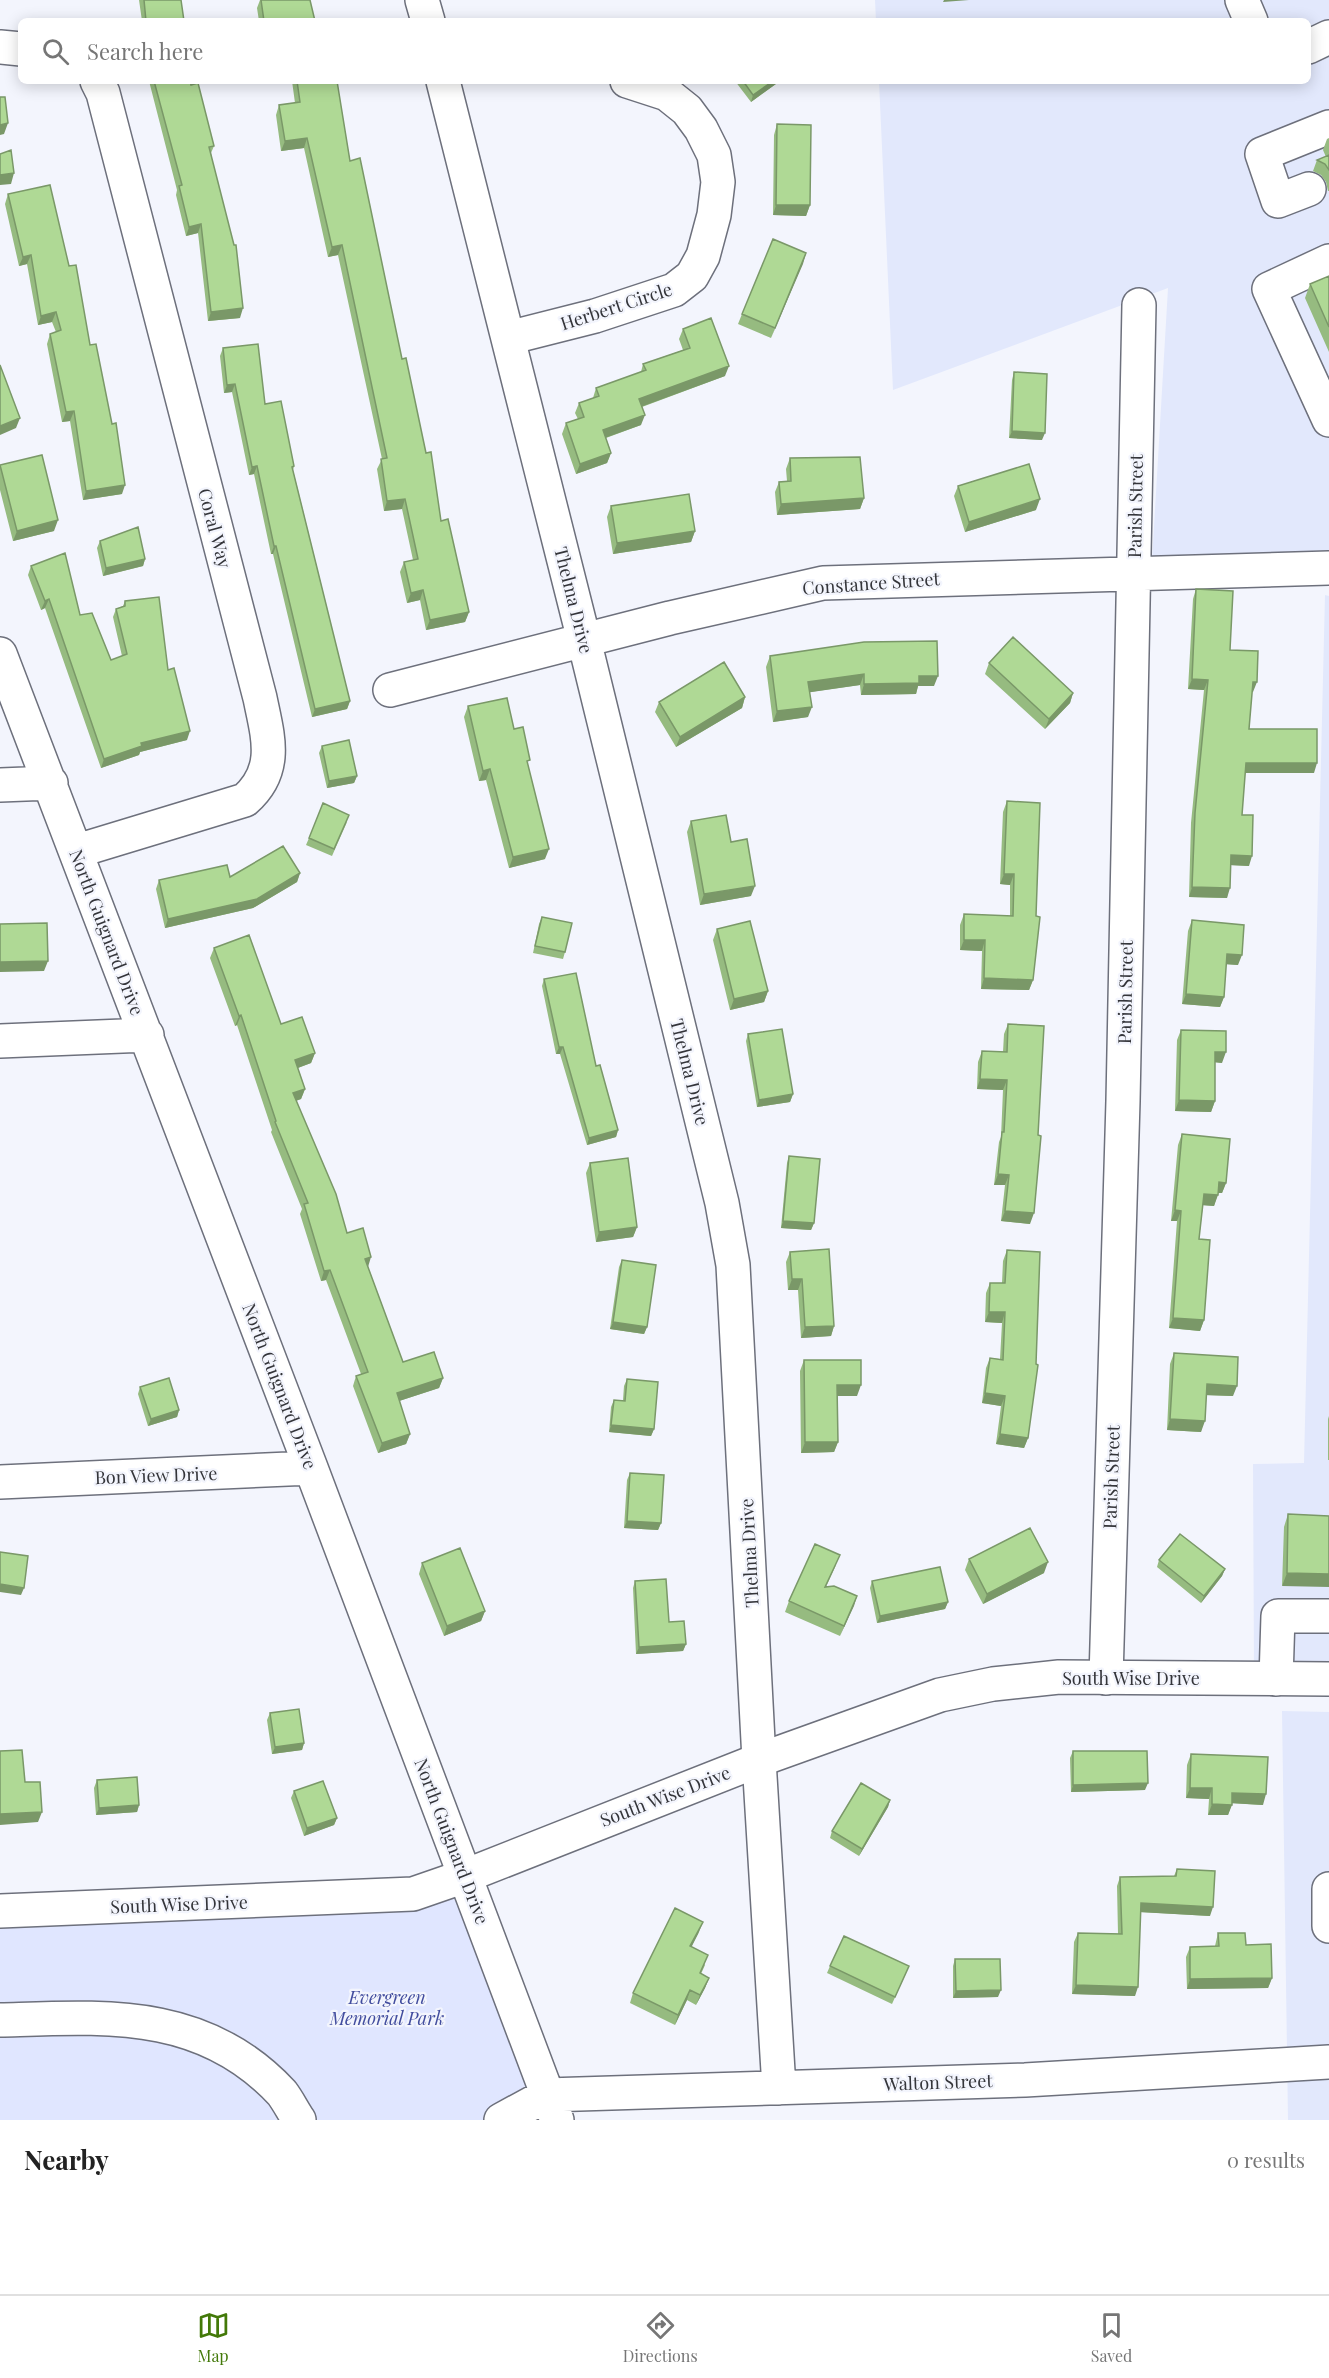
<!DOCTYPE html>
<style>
:root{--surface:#fff;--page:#f6f6f6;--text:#222;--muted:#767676;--line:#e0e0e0;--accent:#437909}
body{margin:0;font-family:"Playfair Display",serif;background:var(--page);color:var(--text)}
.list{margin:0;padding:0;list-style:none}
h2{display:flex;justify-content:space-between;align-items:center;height:78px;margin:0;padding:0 24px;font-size:26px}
h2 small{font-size:20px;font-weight:400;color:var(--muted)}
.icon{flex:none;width:33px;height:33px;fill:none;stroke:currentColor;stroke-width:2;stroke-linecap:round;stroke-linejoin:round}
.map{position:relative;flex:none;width:1329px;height:2120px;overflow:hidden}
.search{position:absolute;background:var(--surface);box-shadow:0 3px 15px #0003;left:18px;right:18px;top:18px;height:66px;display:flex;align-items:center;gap:15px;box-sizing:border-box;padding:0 21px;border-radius:9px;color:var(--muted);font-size:22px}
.sheet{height:174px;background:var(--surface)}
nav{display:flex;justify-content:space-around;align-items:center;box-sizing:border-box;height:84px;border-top:2px solid var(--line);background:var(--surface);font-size:16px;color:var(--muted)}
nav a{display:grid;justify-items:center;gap:3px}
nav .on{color:var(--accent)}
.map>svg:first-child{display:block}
</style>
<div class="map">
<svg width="1329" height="2120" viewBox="0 0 1329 2120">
<rect width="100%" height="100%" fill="#f3f5fd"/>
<path fill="#e2e8fc" d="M875 0H1329V555L1152 561 1168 288 893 390 879 81H1308V21H876Z
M1325 595 1329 596V1671H1254L1253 1464 1304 1463Z
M1282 1711 1329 1712V2120H1288Z"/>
<path fill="#e0e6ff" d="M465 1876 558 2120H0V1911Z"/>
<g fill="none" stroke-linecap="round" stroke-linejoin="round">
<g stroke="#6d707c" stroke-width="36">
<path id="minor" d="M422 0 428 21
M1242 0 1251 21
M0 47 21 49
M1308 47 1329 37
M443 81 584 640 722 1203 733 1265 759 1760 779 2088
M1309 189 1278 201 1262 154 1329 127
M1329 261 1269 289 1329 420
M508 338 595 316 674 290 692 276 703 256 714 215 718 182 714 155 701 129 687 110 667 94 627 81
M0 654 311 1468 557 2120
M390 690 670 618 823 583 1329 568
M0 785 51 783
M77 851 245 800C279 770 268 737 260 698L103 93 97 81
M0 1041 147 1035
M0 1482 311 1468
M1106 1678 1123 1101 1139 305
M1276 1679 1278 1616H1329
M1329 1889V1926
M0 2020C105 2017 203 2008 282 2093 288 2101 293 2111 299 2120
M501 2120 547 2095 1025 2080 1329 2062"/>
</g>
<g stroke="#6d707c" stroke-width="36">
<path id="major" d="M0 1911 413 1894 465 1876 759 1760 940 1695 993 1684 1059 1677 1329 1679"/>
</g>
<use href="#minor" stroke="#fff" stroke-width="33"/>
<use href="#major" stroke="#fff" stroke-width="33"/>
</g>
<path fill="#96bb80" d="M139 0H181L184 21H142Z
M260 0H261L315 21H259L257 8Z
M149 81H190L191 85 214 146 211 153 240 318 208 321 198 233 186 236 176 195 177 190Z
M292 81H337L350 161 402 359 441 521 469 612 465 622 426 630 420 600 407 603 400 572 404 562 413 560 402 509 384 511 377 469 382 459 338 255 328 257 304 148 281 151 276 115 279 105 295 103Z
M735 81H780L751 102Z
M777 124 810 205 806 216 773 215 774 135Z
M1329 138V191H1328L1326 182 1321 175 1313 171 1317 160 1326 157 1323 150 1327 139Z
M8 194 69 266 90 345 122 494 83 500 70 421 62 422 47 344 50 334 56 332 52 322 38 325 27 264 19 266 5 204Z
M806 253 771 338 738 324 742 314Z
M1329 276V352L1305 298 1310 284Z
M683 329 725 376 642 407 641 425 606 438 611 453 607 463 576 474 562 434 566 423 578 419 575 413 579 403 593 398 596 388 641 372 643 364 683 350 679 339Z
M223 348 265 404 294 466 293 470 350 701 347 709 312 717 273 554H271L254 474 249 475 232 392 224 393 220 356Z
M1014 372 1042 440 1009 438 1012 380Z
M790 458 864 498 860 509 777 515 775 492 779 482 787 481 786 469Z
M0 465 54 531 13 541 0 490Z
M958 486 1036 510 965 532 954 496Z
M611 506 695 531 691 542 613 554 607 517Z
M100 541 145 559 143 566 103 576 97 548Z
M31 566 80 615 111 660 122 656 113 617 116 609 123 606 125 601 168 670 187 740 140 752 139 755 101 768 45 608 41 610 28 575Z
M1196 589 1253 692H1252L1249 729 1314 773H1245L1242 815 1249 866 1231 865 1227 898 1189 897 1191 823 1204 690 1188 689 1193 599Z
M770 656 934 686H918L916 694 861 695 860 685 810 692 808 717 773 722 766 667Z
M989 663 1073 693 1070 703 1045 729 985 674Z
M745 697 742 708 676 747 655 712 659 702Z
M468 706 528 766 545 859 509 868 486 780 479 781 464 717Z
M322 746 357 776 354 783 327 788 319 753Z
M1007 801 1033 980 1029 990 981 989 982 951 960 950V925L964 914 1010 916V885L1000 884 1003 812Z
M691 821 731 842 751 896 700 905 687 832Z
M347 822 332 856 306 845 309 838Z
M300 873 297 882 253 908 165 928 156 889 159 880Z
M542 917 565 952 563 959 533 953 539 924Z
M1192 920 1238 965 1226 964 1224 997 1220 1007 1182 1004 1188 931Z
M717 929 768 991 764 1002 730 1010 713 940Z
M214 948 281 1024 315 1053 311 1063 298 1068 305 1089 301 1099 296 1101 347 1233 368 1267 403 1362 443 1378 439 1388 399 1401 410 1434 406 1444 378 1453 353 1386 356 1376 361 1374 326 1280 321 1281 300 1214 302 1209 271 1132 272 1130 237 1025 235 1026 210 958Z
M544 979 596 1066 618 1130 616 1137 587 1145 560 1054H556L542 986Z
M1008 1024 1030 1224 1001 1221 1005 1185H994L999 1142 1001 1137 1003 1090 977 1089 978 1062 982 1051 1003 1052 1004 1034Z
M1181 1030 1222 1063 1215 1062V1101L1211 1112 1175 1111 1177 1040Z
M748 1034 793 1094 790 1102 757 1107 746 1041Z
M1182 1134 1226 1183 1222 1193H1218L1214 1206 1203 1205 1199 1239 1204 1320 1200 1331 1169 1328 1177 1221H1171L1178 1145Z
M789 1156 814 1223 811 1230 781 1228 787 1163Z
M590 1163 637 1227 633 1237 596 1242 586 1173Z
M1007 1250 1028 1438 1024 1448 996 1444 1001 1406 982 1403 986 1368 990 1358 1000 1359 1002 1323 985 1322 986 1293 990 1283H1002L1003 1261Z
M790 1252 834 1326 831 1336 801 1338 798 1290H788L786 1262Z
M622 1260 647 1327 644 1334 610 1329 619 1267Z
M1174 1353 1233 1396 1206 1395 1201 1432 1167 1430 1170 1364Z
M804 1360 857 1396H837L838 1442 834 1452 801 1453 800 1371Z
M627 1379 654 1429 651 1436 609 1432 611 1407 614 1400H623L624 1386Z
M140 1387 179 1410 177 1417 148 1426 138 1394Z
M1329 1416V1460H1328V1419Z
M630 1473 661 1523 658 1530 624 1528 627 1480Z
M1288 1514 1329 1516 1282 1586 1284 1527Z
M969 1559 1044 1573 983 1604 965 1570Z
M1159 1560 1225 1569 1222 1576 1201 1603 1157 1567Z
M422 1563 485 1611 481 1621 444 1636 419 1574Z
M836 1565 826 1587 857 1596 840 1636 785 1612 789 1601Z
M635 1581 686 1644 683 1651 636 1654 633 1588Z
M872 1581 948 1602 945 1609 877 1623 870 1588Z
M270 1713 304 1743 302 1750 272 1754 267 1720Z
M1073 1751 1145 1790 1071 1792 1070 1758Z
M1191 1754 1263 1805 1232 1803 1228 1815H1208L1209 1799 1186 1798 1187 1765Z
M97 1780 139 1805 137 1812 96 1815 94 1788Z
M294 1791 337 1818 334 1825 304 1836 291 1798Z
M890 1800 888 1807 859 1856 830 1838 832 1831Z
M1177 1869 1210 1916 1141 1912 1135 1996 1072 1994 1074 1942 1078 1933 1118 1934 1117 1886 1120 1877 1174 1876Z
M699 1932 691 1947 705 1965 701 1974 709 1978 705 1988 696 2005 687 2000 675 2025 630 2003 633 1993Z
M1218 1933 1272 1978 1268 1988 1187 1989 1186 1957 1190 1947 1215 1946Z
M955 1959 998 1997 953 1998V1966Z
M830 1966 906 1973 892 2004 827 1973Z"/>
<path fill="#7a9868" d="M944 0H969L943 2Z
M773 81H780L751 102 753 95Z
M8 123 4 134 0 135V125Z
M307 138 304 148 281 151 285 141Z
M14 173 11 184 0 185V175Z
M776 205H810L806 216 773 215Z
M201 224 198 233 186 236 189 227Z
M342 245 338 255 328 257 332 247Z
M806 253 803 264 771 338 775 328Z
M31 255 27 264 19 266 23 257Z
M243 308 240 318 208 321 211 312Z
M56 312 52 322 38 325 41 316Z
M729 366 725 376 635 409 639 399Z
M235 384 232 392 224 393 227 385Z
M74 411 70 421 62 422 66 412Z
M645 415 641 425 599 440 603 430Z
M20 418 16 428 0 435V426Z
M1012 431 1045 433 1042 440 1009 438Z
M611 453 607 463 576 474 580 464Z
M257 466 254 474 249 475 252 467Z
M125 485 122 494 83 500 86 491Z
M864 498 860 509 777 515 781 504Z
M405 499 402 509 384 511 387 501Z
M1040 499 1036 510 965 532 969 522Z
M58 520 54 531 13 541 17 531Z
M695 531 691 542 613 554 617 543Z
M274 546H276L273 554H271Z
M145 559 143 566 103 576 106 568Z
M423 590 420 600 407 603 411 593Z
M49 599 45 608 41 610 45 601Z
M469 612 465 622 426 630 430 620Z
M864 674 860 685 805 693 808 682Z
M919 676H938L934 686H918L916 694 861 695 864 684Z
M1192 679 1208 680 1204 690 1188 689Z
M1253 682H1257L1253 692H1249Z
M1073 693 1070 703 1045 729 1049 719Z
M745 697 742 708 676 747 680 737Z
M350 701 347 709 312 717 315 709Z
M812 707 808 717 773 722 777 711Z
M190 731 187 740 140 752 139 755 101 768 104 759 141 743Z
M1246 763H1317L1314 773H1242Z
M490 769 486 780 479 781 483 771Z
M357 776 354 783 327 788 329 781Z
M549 849 545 859 509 868 513 857Z
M1231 855 1252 856 1249 866 1228 865Z
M300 873 297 882 253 908 165 928 168 919Z
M1004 874H1014L1010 885 1000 884Z
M755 886 751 896 700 905 704 894Z
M1192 887 1230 888 1227 898 1189 897Z
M964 940H985L982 951 960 950Z
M1227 954 1242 955 1238 965 1223 964Z
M48 961 44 971 0 972V962Z
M984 978 1033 980 1029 990 981 989Z
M768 991 764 1002 730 1010 734 999Z
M1186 994 1224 997 1220 1007 1182 1004Z
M241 1015 237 1025 235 1026 239 1016Z
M559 1047H563L560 1054H556Z
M1215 1052H1226L1222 1063 1212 1062Z
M315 1053 311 1063 292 1070 295 1060Z
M980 1079 1007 1080 1003 1090 977 1089Z
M305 1089 301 1099 289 1103 293 1093Z
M793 1094 790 1102 757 1107 759 1100Z
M1179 1100 1215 1101 1211 1112 1175 1111Z
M618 1130 616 1137 587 1145 589 1138Z
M998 1174 1009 1175 1005 1185H994Z
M1219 1182 1226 1183 1222 1193H1215Z
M1204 1194 1218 1195 1214 1206 1200 1205Z
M1175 1210 1181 1211 1177 1221H1171Z
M1005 1211 1034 1213 1030 1224 1001 1221Z
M783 1221 814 1223 811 1230 781 1228Z
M637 1227 633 1237 596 1242 599 1232Z
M371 1257 368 1267 365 1259Z
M330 1270 326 1280 321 1281 324 1271Z
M792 1279H802L798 1290H788Z
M989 1312H1005L1002 1323 985 1322Z
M1173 1318 1204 1320 1200 1331 1169 1328Z
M613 1322 647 1327 644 1334 610 1329Z
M834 1326 831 1336 801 1338 805 1327Z
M443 1378 439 1388 393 1403 397 1393Z
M1207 1384 1237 1386 1233 1396 1203 1395Z
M837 1385H861L857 1396H833Z
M985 1393 1005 1396 1001 1406 982 1403Z
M179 1410 177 1417 148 1426 151 1419Z
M1170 1419 1205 1421 1201 1432 1167 1430Z
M611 1425 654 1429 651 1436 609 1432Z
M410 1434 406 1444 378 1453 382 1443Z
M1000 1434 1028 1438 1024 1448 996 1444Z
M805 1442H838L834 1452 801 1453Z
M627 1521 661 1523 658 1530 624 1528Z
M1048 1562 1044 1573 983 1604 987 1594Z
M1225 1569 1222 1576 1201 1603 1204 1596Z
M1287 1573 1329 1574V1587L1282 1586Z
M0 1584 24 1588 21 1595 0 1592Z
M857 1596 854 1606 840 1636 844 1626Z
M948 1602 945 1609 877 1623 880 1616Z
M485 1611 481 1621 444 1636 447 1626Z
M686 1644 683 1651 636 1654 639 1647Z
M304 1743 302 1750 272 1754 275 1747Z
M1148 1783 1145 1790 1071 1792 1073 1785Z
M1190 1788H1212L1209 1799 1186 1798Z
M1232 1793 1266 1794 1263 1805 1228 1803Z
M890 1800 888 1807 859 1856 862 1849Z
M1212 1804 1232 1805 1228 1815H1208Z
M139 1805 137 1812 96 1815 99 1808Z
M42 1812 38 1822 0 1825V1814Z
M337 1818 334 1825 304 1836 307 1828Z
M1141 1903 1213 1907 1210 1916 1138 1912Z
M703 1922 699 1932 687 1956 690 1946Z
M709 1978 705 1988 696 2005 700 1995Z
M1272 1978 1268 1988 1187 1989 1190 1979Z
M1076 1985 1138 1987 1135 1996 1072 1994Z
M690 1990 687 2000 675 2025 678 2015Z
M1001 1990 998 1997 953 1998 956 1991Z"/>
<path fill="#afd995" stroke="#7a9868" stroke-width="1.5" d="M144 0H181L184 21H146Z
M261 0H310L315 21H264Z
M154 81H190L191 85 198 83 214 146 209 147 234 245H236L243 308 211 312 201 224 189 227 179 186 182 185Z
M297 81H337L350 161 360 158 402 359 406 358 426 453 431 452 441 521 448 519 469 612 430 620 423 590 411 593 404 562 418 559 405 499 387 501 381 459 387 458 342 245 332 247 307 138 285 141 279 105 300 102Z
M743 81H773L753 95Z
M0 97H5L8 123 0 125Z
M777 124 811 125 810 205H776Z
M11 150 14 173 0 175V154Z
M1329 155V170L1325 164 1317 160Z
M50 185 69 266 76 265 90 345 96 344 112 424 116 423 125 485 86 491 74 411 66 412 50 334 61 330 56 312 41 316 31 255 23 257 8 194Z
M773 239 806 253 775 328 742 314Z
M1329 276V327L1310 284Z
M711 318 729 366 639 399 645 415 603 430 611 453 580 464 566 423 584 417 579 403 599 396 596 388 646 370 643 364 690 348 683 329Z
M258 344 265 404 281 401 294 466 292 467 350 701 315 709 276 546H274L257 466 252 467 235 384 227 385 223 348Z
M0 365 20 418 0 426Z
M1014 372 1047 374 1045 433 1012 431Z
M42 455 58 520 17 531 0 465Z
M860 457 864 498 781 504 779 482 791 481 790 458Z
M1029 464 1040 499 969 522 958 486Z
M689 494 695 531 617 543 611 506Z
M138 527 145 559 106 568 100 541Z
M65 553 80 615 92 613 111 660 127 654 116 609 125 606V601L159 597 168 670 174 668 190 731 141 743 142 746 104 759 49 599 45 601 31 566Z
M1196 589 1233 591 1230 650 1258 651 1257 682H1253L1249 729H1317V763H1246L1242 815H1253L1252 856 1231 855 1230 888 1192 887 1195 813 1208 680 1192 679Z
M1013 637 1073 693 1049 719 989 663Z
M937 641 938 676H919V683L864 684V674L808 682 812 707 777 711 770 656 864 642Z
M724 662 745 697 680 737 659 702Z
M507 698 514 729 523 727 530 760 527 761 549 849 513 857 490 769 483 771 468 706Z
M349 740 357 776 329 781 322 746Z
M1007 801 1040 803 1036 916 1040 917 1033 980 984 978 985 940H964V914L1013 916 1014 874H1004Z
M323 803 349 815 334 849 309 838Z
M726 815 731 842 747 839 755 886 704 894 691 821Z
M283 846 300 873 257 899 168 919 159 880 227 865 230 877Z
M542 917 572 923 565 952 535 946Z
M1192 920 1244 925 1242 955 1227 954 1224 997 1186 994Z
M750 921 768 991 734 999 717 929Z
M47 923 48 961 0 962V924Z
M249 935 281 1024 302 1017 315 1053 295 1060 305 1089 293 1093 336 1194 347 1233 363 1228 371 1257 365 1259 403 1362 434 1352 443 1378 397 1393 410 1434 382 1443 356 1376 368 1372 330 1270 324 1271 304 1204 308 1203 275 1122 276 1121 241 1015 239 1016 214 948Z
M576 973 596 1066 600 1065 618 1130 589 1138 563 1047H559L544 979Z
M1008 1024 1044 1026 1038 1135 1041 1136 1034 1213 1005 1211 1009 1175 998 1174 1002 1132H1004L1007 1080 980 1079 982 1051 1007 1052Z
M782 1029 793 1094 759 1100 748 1034Z
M1181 1030 1226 1031V1052H1215V1101L1179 1100Z
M1182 1134 1230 1139 1226 1183 1219 1182 1218 1195 1204 1194 1199 1239 1210 1240 1204 1320 1173 1318 1181 1211 1175 1210Z
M789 1156 820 1159 814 1223 783 1221Z
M628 1158 637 1227 599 1232 590 1163Z
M829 1249 834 1326 805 1327 802 1279H792L790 1252Z
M1007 1250 1040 1252 1036 1364 1038 1365 1028 1438 1000 1434 1005 1396 985 1393 990 1358 1003 1360 1005 1312H989L990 1283H1005Z
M622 1260 656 1265 647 1327 613 1322Z
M1174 1353 1238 1357 1237 1386 1207 1384 1205 1421 1170 1419Z
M804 1360H861V1385H837L838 1442H805Z
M169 1378 179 1410 151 1419 140 1387Z
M627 1379 658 1382 654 1429 611 1425 614 1400 625 1401Z
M630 1473 664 1475 661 1523 627 1521Z
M1288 1514 1329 1516V1574L1287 1573Z
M1030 1528 1048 1562 987 1594 969 1559Z
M1180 1534 1225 1569 1204 1596 1159 1560Z
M815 1544 840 1555 825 1587 834 1586 857 1596 844 1626 789 1601Z
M460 1548 485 1611 447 1626 422 1563Z
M0 1552 28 1556 24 1588 0 1584Z
M940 1567 948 1602 880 1616 872 1581Z
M666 1579 669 1622 684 1621 686 1644 639 1647 635 1581Z
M299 1709 304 1743 275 1747 270 1713Z
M22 1750 25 1782H40L42 1812 0 1814V1751Z
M1073 1751H1147L1148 1783 1073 1785Z
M1191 1754 1268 1757 1266 1794 1232 1793V1805L1212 1804V1788H1190Z
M137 1777 139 1805 99 1808 97 1780Z
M323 1781 337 1818 307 1828 294 1791Z
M861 1783 890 1800 862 1849 832 1831Z
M1177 1869 1215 1871 1213 1907 1141 1903 1138 1987 1076 1985 1078 1933 1122 1934 1120 1877 1176 1876Z
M675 1908 703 1922 690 1946 708 1955 700 1973 709 1978 700 1995 690 1990 678 2015 633 1993Z
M1218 1933H1245L1246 1945 1271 1944 1272 1978 1190 1979V1947L1219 1946Z
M844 1936 909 1966 895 1997 830 1966Z
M955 1959H1000L1001 1990 956 1991Z"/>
<g text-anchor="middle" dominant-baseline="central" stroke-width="4.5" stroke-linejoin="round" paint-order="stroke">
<g font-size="18" fill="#34353a" stroke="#f3f5fd">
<text transform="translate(616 306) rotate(-18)">Herbert Circle</text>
<text transform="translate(1135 506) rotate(-89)">Parish Street</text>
<text transform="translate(215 528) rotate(75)">Coral Way</text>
<text transform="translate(871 583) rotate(-4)">Constance Street</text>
<text transform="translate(574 600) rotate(76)">Thelma Drive</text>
<text transform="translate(107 932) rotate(69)">North Guignard Drive</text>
<text transform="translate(1125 992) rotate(-89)">Parish Street</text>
<text transform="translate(690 1072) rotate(76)">Thelma Drive</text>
<text transform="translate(280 1386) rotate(69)">North Guignard Drive</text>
<text transform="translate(156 1475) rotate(-2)">Bon View Drive</text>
<text transform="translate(1111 1477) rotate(-88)">Parish Street</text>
<text transform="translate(749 1553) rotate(-93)">Thelma Drive</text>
<text x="1131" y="1678">South Wise Drive</text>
<text transform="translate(665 1796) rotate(-21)">South Wise Drive</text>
<text transform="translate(452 1841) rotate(69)">North Guignard Drive</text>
<text transform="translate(179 1904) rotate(-2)">South Wise Drive</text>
<text transform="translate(938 2082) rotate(-2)">Walton Street</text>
</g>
<g font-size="18" font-style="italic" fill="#424d9e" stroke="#f3f5fd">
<text x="387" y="1997">Evergreen<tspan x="387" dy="21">Memorial Park</tspan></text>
</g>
</g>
</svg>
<div class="search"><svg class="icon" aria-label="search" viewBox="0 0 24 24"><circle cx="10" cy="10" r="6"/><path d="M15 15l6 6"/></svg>Search here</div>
</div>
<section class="sheet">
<h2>Nearby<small>0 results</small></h2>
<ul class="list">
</ul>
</section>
<nav>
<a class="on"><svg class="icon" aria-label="map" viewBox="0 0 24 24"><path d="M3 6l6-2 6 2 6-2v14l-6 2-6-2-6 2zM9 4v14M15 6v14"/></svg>Map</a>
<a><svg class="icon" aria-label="directions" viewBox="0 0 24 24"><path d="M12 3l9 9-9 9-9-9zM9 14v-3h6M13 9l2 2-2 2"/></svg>Directions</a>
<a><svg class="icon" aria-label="saved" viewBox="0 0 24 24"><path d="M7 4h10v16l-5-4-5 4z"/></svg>Saved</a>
</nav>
